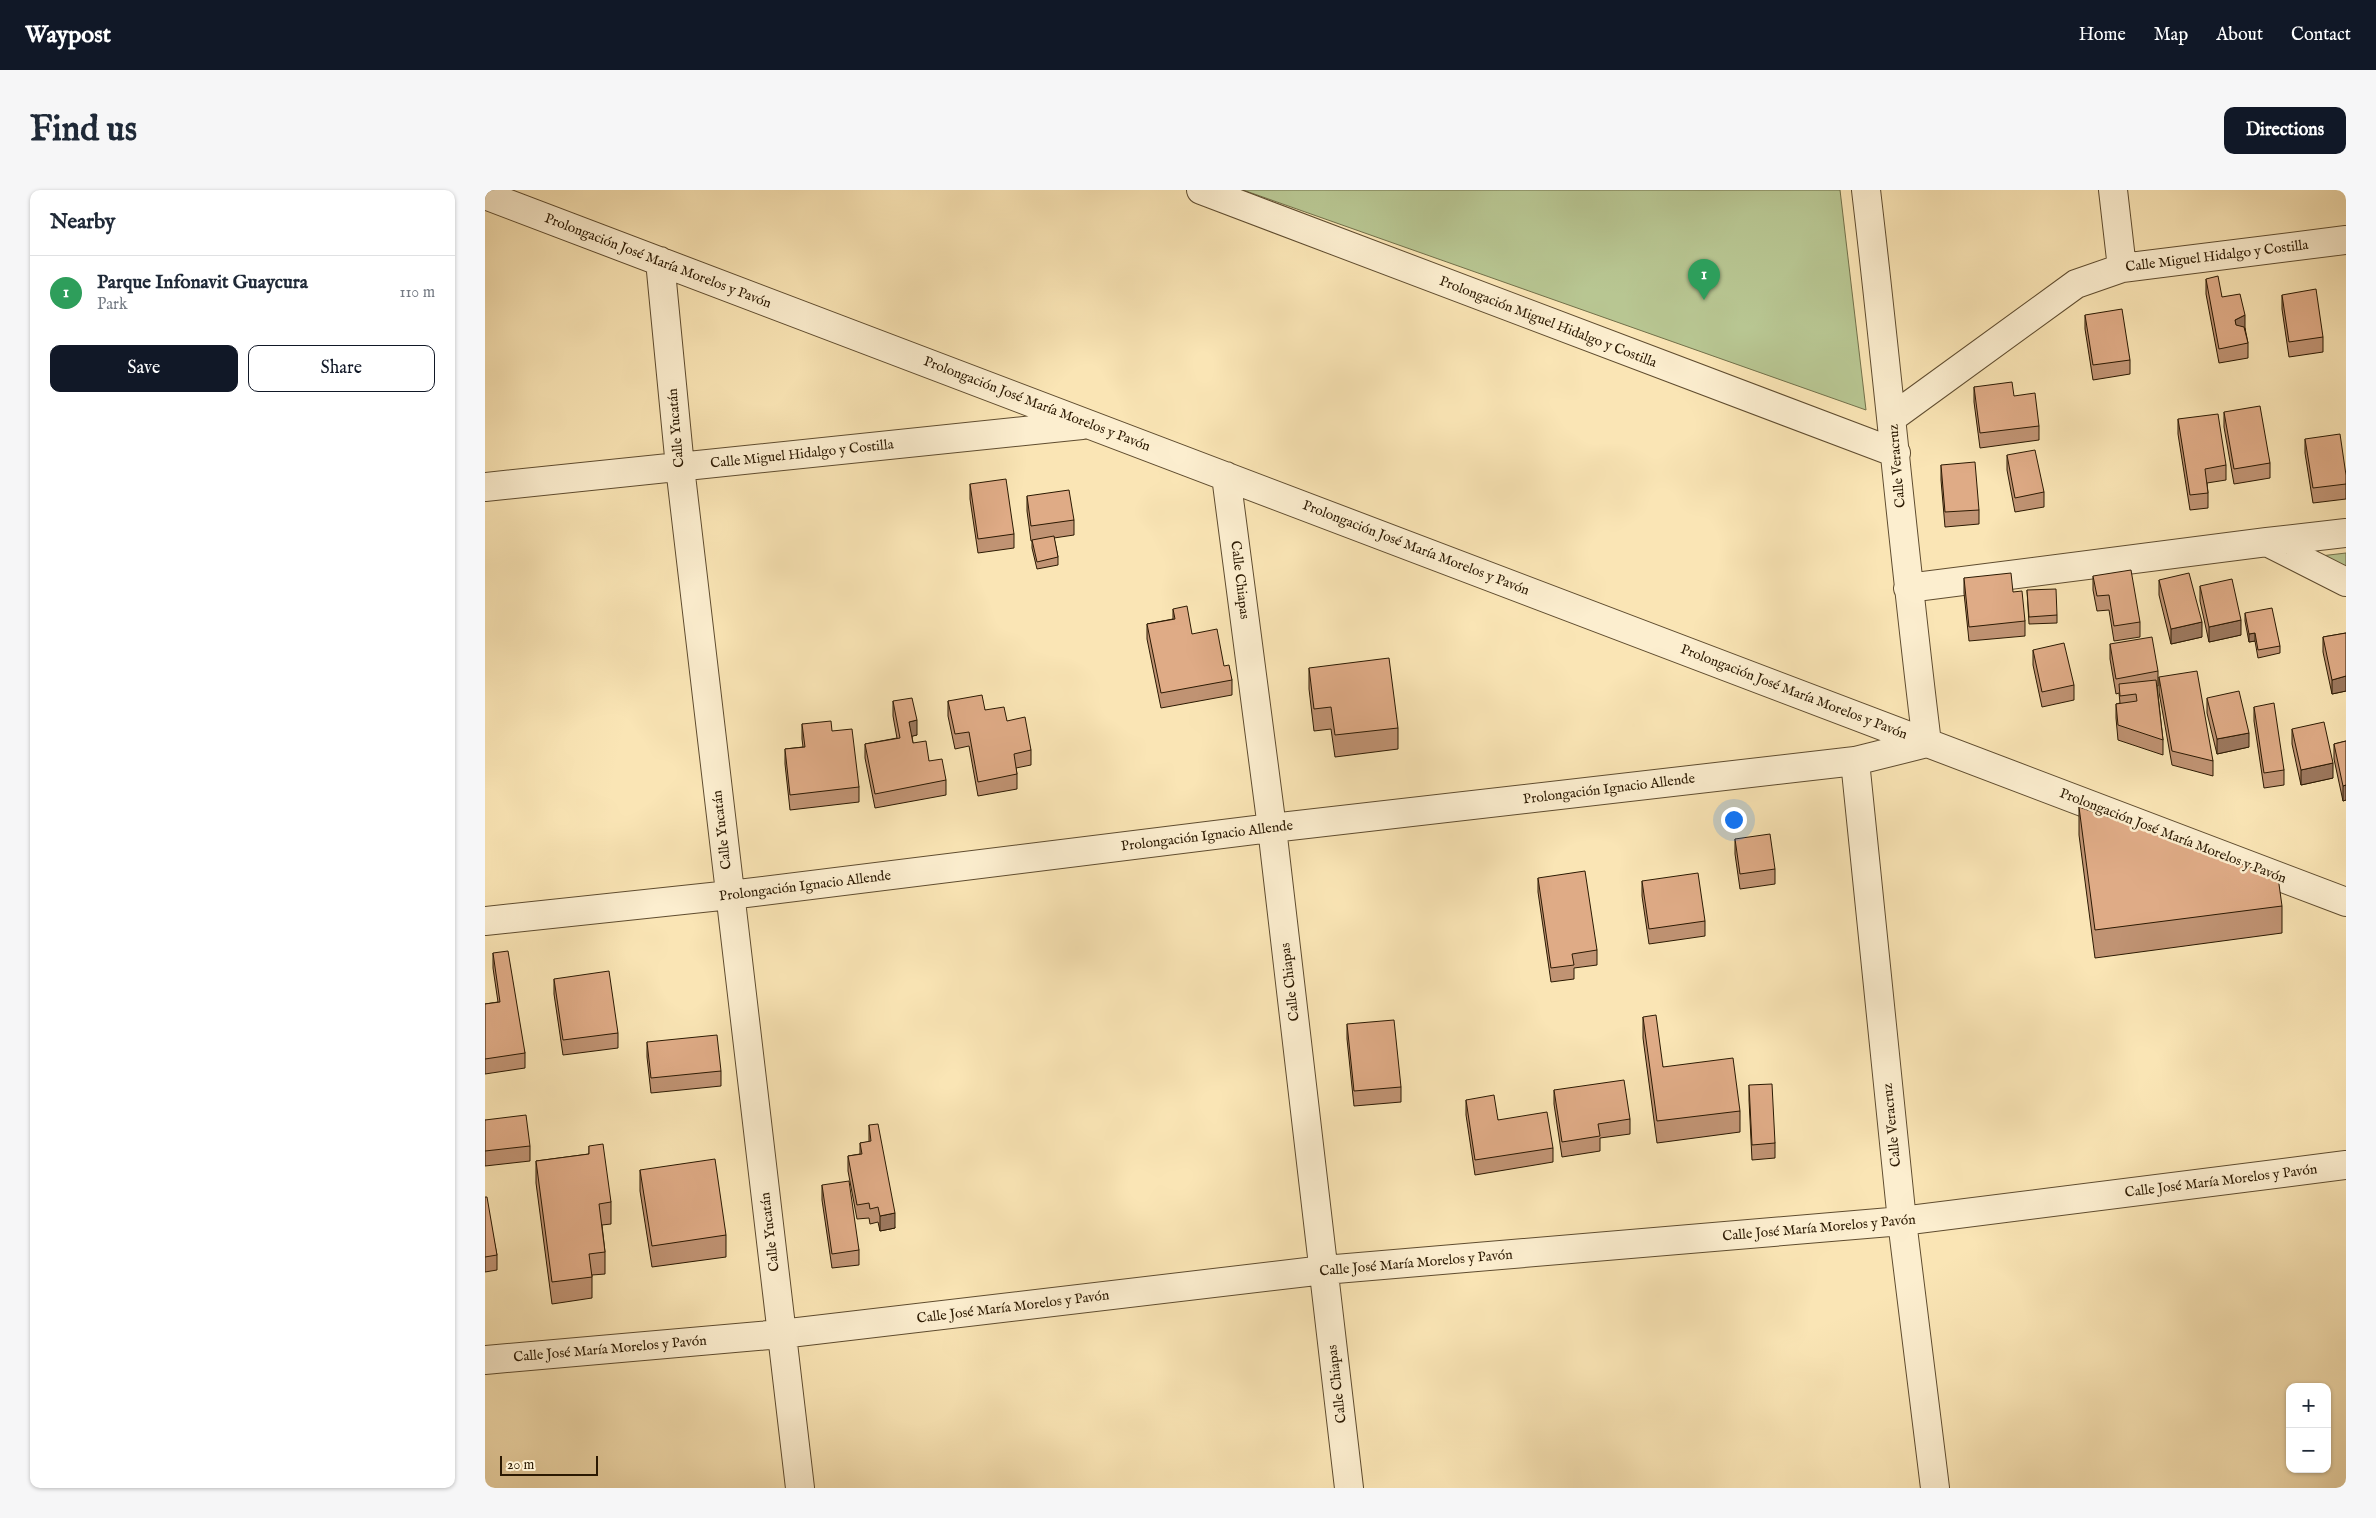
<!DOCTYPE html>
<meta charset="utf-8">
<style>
:root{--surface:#fff;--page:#f6f6f7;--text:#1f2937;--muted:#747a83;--line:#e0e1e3;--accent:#111827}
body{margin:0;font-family:"IM FELL English",serif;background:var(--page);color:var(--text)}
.controls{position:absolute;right:15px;bottom:15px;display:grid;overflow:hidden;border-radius:10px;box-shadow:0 1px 4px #0004}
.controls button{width:45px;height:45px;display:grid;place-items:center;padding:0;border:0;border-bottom:1px solid var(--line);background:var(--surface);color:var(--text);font:25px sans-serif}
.scale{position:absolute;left:15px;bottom:12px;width:98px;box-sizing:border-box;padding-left:5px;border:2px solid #2b1902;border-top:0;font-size:14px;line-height:18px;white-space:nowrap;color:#2b1902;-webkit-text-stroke:4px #fceecf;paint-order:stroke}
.you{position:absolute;left:1248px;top:629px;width:18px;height:18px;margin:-12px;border:4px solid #fff;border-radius:50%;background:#1a73e8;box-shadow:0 0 0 8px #1a73e833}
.badge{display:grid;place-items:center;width:32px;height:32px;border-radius:50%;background:var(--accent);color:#fff;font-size:16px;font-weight:700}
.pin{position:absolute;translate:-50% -41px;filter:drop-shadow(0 1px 2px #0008)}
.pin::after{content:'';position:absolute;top:26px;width:18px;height:15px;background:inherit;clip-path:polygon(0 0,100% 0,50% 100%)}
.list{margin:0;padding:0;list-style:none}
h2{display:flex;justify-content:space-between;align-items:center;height:65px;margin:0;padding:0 20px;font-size:21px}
h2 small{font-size:16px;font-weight:400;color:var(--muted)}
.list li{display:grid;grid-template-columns:32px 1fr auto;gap:15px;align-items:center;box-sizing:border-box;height:75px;padding:0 20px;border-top:1px solid var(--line)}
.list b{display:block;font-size:19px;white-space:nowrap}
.list p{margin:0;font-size:16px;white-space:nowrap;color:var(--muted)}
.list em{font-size:16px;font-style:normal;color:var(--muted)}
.actions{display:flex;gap:10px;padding:15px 20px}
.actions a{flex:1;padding:11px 0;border:1px solid var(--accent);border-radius:10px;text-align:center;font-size:18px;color:var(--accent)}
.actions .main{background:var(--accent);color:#fff}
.map{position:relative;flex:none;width:1861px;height:1298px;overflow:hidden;border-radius:10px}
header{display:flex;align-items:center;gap:30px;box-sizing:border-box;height:70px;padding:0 25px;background:var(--accent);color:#fff}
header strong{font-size:24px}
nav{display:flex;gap:28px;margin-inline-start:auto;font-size:18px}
.intro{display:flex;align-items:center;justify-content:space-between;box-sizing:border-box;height:120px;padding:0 30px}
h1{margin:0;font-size:35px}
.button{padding:12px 22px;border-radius:10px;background:var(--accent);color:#fff;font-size:18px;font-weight:700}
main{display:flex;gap:30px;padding:0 30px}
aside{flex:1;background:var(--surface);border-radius:10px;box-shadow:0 1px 4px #0004}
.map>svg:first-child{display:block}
</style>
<header>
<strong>Waypost</strong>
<nav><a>Home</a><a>Map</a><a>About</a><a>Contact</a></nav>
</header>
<div class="intro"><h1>Find us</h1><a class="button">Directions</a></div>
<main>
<aside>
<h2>Nearby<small></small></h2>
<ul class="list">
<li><span class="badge" style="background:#2e9e5b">1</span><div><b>Parque Infonavit Guaycura</b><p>Park</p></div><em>110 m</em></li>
</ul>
<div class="actions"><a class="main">Save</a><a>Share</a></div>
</aside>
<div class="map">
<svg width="1861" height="1298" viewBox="0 0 1861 1298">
<rect width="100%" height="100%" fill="#fae5b5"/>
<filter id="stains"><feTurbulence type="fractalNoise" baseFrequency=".004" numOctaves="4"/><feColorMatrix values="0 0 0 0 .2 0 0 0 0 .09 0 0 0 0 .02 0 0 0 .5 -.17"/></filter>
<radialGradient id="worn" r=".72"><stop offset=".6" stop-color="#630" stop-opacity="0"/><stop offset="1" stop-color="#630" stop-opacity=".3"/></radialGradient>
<path fill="#b8c692" stroke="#72704a" d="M758 0H1355L1381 220Z
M1861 363V383L1827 367Z"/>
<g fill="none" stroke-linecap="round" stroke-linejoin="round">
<g stroke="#5f4c2f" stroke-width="30">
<path id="minor" d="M716 0 1411 263
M1628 0 1637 78
M0 5 1861 712
M175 71 195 277 315 1298
M1408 227 1591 94 1637 78 1861 50
M741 286 787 638 864 1298
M0 297 597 235
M1782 352 1861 343
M1423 398 1782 352 1861 392
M1370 571 1417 1031 1450 1298
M0 731 245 705 787 638 1370 571 1442 553C1419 369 1403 184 1381 0
M0 1170 296 1144 839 1080 1417 1031 1861 975"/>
</g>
<use href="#minor" stroke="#fceecf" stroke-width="28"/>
</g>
<path fill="#c09373" stroke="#2b1902" d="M1721 89 1737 107 1760 138 1763 153V168L1734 173 1721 104Z
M1797 105 1838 147V162L1804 167 1797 119Z
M1600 125 1645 170V184L1608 190 1600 139Z
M1489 197 1529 206 1554 236V250L1495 258 1489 212Z
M1739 222 1785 273V288L1749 294 1739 237Z
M1693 229 1741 275V290L1722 293 1723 303V318L1705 320 1693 244Z
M1820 249 1861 285V309L1828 313 1820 263Z
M1522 265 1559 302V317L1530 322 1522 280Z
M1456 275 1494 320V334L1460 337 1456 290Z
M485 294 529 344V358L493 363 485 309Z
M542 306 589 330V345L569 348 573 367V375L552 379 547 358V351H546L542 321Z
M1608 386 1655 432V447L1629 451 1624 420 1612 421 1608 400Z
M1479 388 1528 402 1540 431V446L1484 451 1479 403Z
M1674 390 1717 447 1686 454 1674 405Z
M1715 396 1756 445 1724 452 1715 411Z
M1542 400 1572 425V433L1544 434Z
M688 419 707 444 739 476 747 490V505L676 518 662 449V434L688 429Z
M1760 423 1795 456V463L1773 468 1770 451 1764 452 1760 431Z
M1861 443V501L1847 504 1838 462V447Z
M1625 454 1673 481V496H1672L1678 550V565L1633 550 1631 528V514L1635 513 1634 503 1631 504 1625 469Z
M1548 460 1589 495V510L1557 517 1548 475Z
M824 478 913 538V559L850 567 846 539 829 541 824 499Z
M1674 487 1728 571V586L1687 575 1674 502Z
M1722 508 1764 557 1732 564 1722 523Z
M408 511 432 545 427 546 428 553 461 590V605L390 618 380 568V554L412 548 408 526Z
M463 511 500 520 522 531 546 560V575L531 578 532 584V599L493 606 484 556 470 559 463 526Z
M1769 517 1799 580V595L1779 598 1769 531Z
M317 534 347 541 374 597V612L305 620 300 574V559L318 557 317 549Z
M1807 539 1848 588 1816 595 1807 554Z
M1861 551V610L1858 611 1849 569V554Z
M1594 617 1797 716V743L1610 768 1594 645Z
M1250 649 1290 679V694L1255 699 1250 664Z
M1053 688 1112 760V775L1089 778V789L1066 792 1053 702Z
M1157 691 1220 731V746L1164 754 1157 706Z
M8 763 40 863V878L0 884V814L13 812 8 778Z
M69 789 133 843V858L78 865 69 804Z
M1158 827 1178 877 1255 921V942L1172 953 1158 848Z
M862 834 916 897V912L869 916 862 849Z
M162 852 236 881V896L166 903 162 867Z
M1264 895 1290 953V968L1267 970 1264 910Z
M1069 900 1145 929V944L1115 948V961L1077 967 1069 914Z
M981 910 1013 930 1068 958V972L990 985 981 925Z
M0 930 45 956V971L0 976Z
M384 935 410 1038 395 1041 393 1032 385 1034 384 1028 372 1029 363 981V966L375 964V953L384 952Z
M104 956 126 1012V1034L117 1035 120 1062V1084L107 1085V1108L67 1114 51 993V971L104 964Z
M155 980 241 1045V1067L167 1077 155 1001Z
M337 995 374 1060V1075L347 1078 337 1010Z
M0 1007 12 1065V1080L0 1082Z"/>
<path fill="#9c785e" stroke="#2b1902" d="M1760 125V140L1750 145V130Z
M1756 430V445L1724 452V437Z
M1717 432V447L1686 454V439Z
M1770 443V451L1764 452V444Z
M1861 486V501L1847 504V490Z
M432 530V545L424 547V532Z
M1764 543V557L1732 564V549Z
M1848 573V588L1816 595V580Z
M1861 595V610L1858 611V596Z
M410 1023V1038L395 1041V1026Z"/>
<path fill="#dfab86" stroke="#2b1902" d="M1733 86 1737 107 1755 104 1760 125 1750 130 1751 135 1759 137 1763 153 1734 159 1721 89Z
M1831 99 1838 147 1804 152 1797 105Z
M1637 119 1645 170 1608 175 1600 125Z
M1527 192 1529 206 1550 203 1554 236 1495 243 1489 197Z
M1775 216 1785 273 1749 279 1739 222Z
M1733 224 1741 275 1720 279 1723 303 1705 305 1693 229Z
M1855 244 1861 285V294L1828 298 1820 249Z
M1550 260 1559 302 1530 308 1522 265Z
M1490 272 1494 320 1460 322 1456 275Z
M521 289 529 344 493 349 485 294Z
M584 300 589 330 546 336 542 306Z
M569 346 573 367 552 372 547 350Z
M1646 380 1655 432 1629 436 1624 405 1612 406 1608 386Z
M1526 383 1528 402 1537 401 1540 431 1484 437 1479 388Z
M1704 383 1717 432 1686 439 1674 390Z
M1747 389 1756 430 1724 437 1715 396Z
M1571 399 1572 425 1544 427 1542 400Z
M702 416 707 444 732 439 739 476 744 475 747 490 676 503 662 434 690 429 688 419Z
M1787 418 1795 456 1773 460 1770 443 1764 444 1760 423Z
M1861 443V486L1847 490 1838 447Z
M1667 447 1673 481 1631 489 1625 454Z
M1579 453 1589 495 1557 502 1548 460Z
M904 468 913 538 850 545 846 517 829 519 824 478Z
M1712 481 1728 571 1687 561 1674 487Z
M1671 490 1678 550 1633 535 1631 514 1652 511 1651 504 1635 506 1634 494Z
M1754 501 1764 543 1732 549 1722 508Z
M497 505 500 520 519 517 522 531 540 527 546 560 529 564 532 584 493 592 484 542 470 544 463 511Z
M427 508 432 530 424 532 428 553 441 551 444 571 457 569 461 590 390 604 380 554 415 548 408 511Z
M1789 513 1799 580 1779 583 1769 517Z
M346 531 347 541 367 539 374 597 305 605 300 559 320 557 317 534Z
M1839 532 1848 573 1816 580 1807 539Z
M1861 551V595L1858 596 1849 554Z
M1594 617 1793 687 1797 716 1610 740Z
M1285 644 1290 679 1255 684 1250 649Z
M1100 681 1112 760 1087 764 1089 775 1066 778 1053 688Z
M1213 683 1220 731 1164 739 1157 691Z
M23 761 40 863 0 869V814L15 812 8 763Z
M124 781 133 843 78 850 69 789Z
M1171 825 1178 877 1248 868 1255 921 1172 931 1158 827Z
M909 830 916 897 869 901 862 834Z
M232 845 236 881 166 888 162 852Z
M1139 890 1145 929 1113 934 1115 946 1077 952 1069 900Z
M1287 894 1290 953 1267 955 1264 895Z
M1009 905 1013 930 1062 922 1068 958 990 970 981 910Z
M41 925 45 956 0 961V930Z
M393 934 410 1023 395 1026 393 1017 385 1019 384 1013 372 1015 363 966 377 964 375 953 386 951 384 935Z
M118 954 126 1012 114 1014 120 1062 104 1064 107 1087 67 1092 51 971 104 964V956Z
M230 969 241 1045 167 1056 155 980Z
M364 991 374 1060 347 1064 337 995Z
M0 1007H2L12 1065 0 1067Z"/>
<g text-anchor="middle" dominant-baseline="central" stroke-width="5" stroke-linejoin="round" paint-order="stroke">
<g font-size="14" fill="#2b1902" stroke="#fceecf">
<text transform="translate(1732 66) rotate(-7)">Calle Miguel Hidalgo y Costilla</text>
<text transform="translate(173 71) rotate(21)">Prolongación José María Morelos y Pavón</text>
<text transform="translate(1063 132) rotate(21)">Prolongación Miguel Hidalgo y Costilla</text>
<text transform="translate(552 214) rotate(21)">Prolongación José María Morelos y Pavón</text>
<text transform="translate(191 238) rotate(-95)">Calle Yucatán</text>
<text transform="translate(317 264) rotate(-6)">Calle Miguel Hidalgo y Costilla</text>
<text transform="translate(1412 276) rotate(-95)">Calle Veracruz</text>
<text transform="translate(931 358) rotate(21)">Prolongación José María Morelos y Pavón</text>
<text transform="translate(755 390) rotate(83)">Calle Chiapas</text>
<text transform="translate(1309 502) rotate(21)">Prolongación José María Morelos y Pavón</text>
<text transform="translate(1124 599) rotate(-7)">Prolongación Ignacio Allende</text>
<text transform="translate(237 640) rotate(-97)">Calle Yucatán</text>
<text transform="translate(722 646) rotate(-7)">Prolongación Ignacio Allende</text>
<text transform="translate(1688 646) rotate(21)">Prolongación José María Morelos y Pavón</text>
<text transform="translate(320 696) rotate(-7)">Prolongación Ignacio Allende</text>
<text transform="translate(805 792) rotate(-97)">Calle Chiapas</text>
<text transform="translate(1407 935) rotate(-96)">Calle Veracruz</text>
<text transform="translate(1736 991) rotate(-7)">Calle José María Morelos y Pavón</text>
<text transform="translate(1334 1038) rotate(-5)">Calle José María Morelos y Pavón</text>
<text transform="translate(285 1042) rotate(-97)">Calle Yucatán</text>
<text transform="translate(931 1073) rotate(-5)">Calle José María Morelos y Pavón</text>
<text transform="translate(528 1117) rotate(-7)">Calle José María Morelos y Pavón</text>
<text transform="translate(125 1159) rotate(-5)">Calle José María Morelos y Pavón</text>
<text transform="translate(852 1194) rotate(-97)">Calle Chiapas</text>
</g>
</g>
<rect width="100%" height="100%" filter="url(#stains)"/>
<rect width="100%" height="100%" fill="url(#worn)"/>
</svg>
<div class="controls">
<button>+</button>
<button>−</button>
</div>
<div class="scale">20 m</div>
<div class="you"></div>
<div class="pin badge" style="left:1219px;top:110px;background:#2e9e5b">1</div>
</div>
</main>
